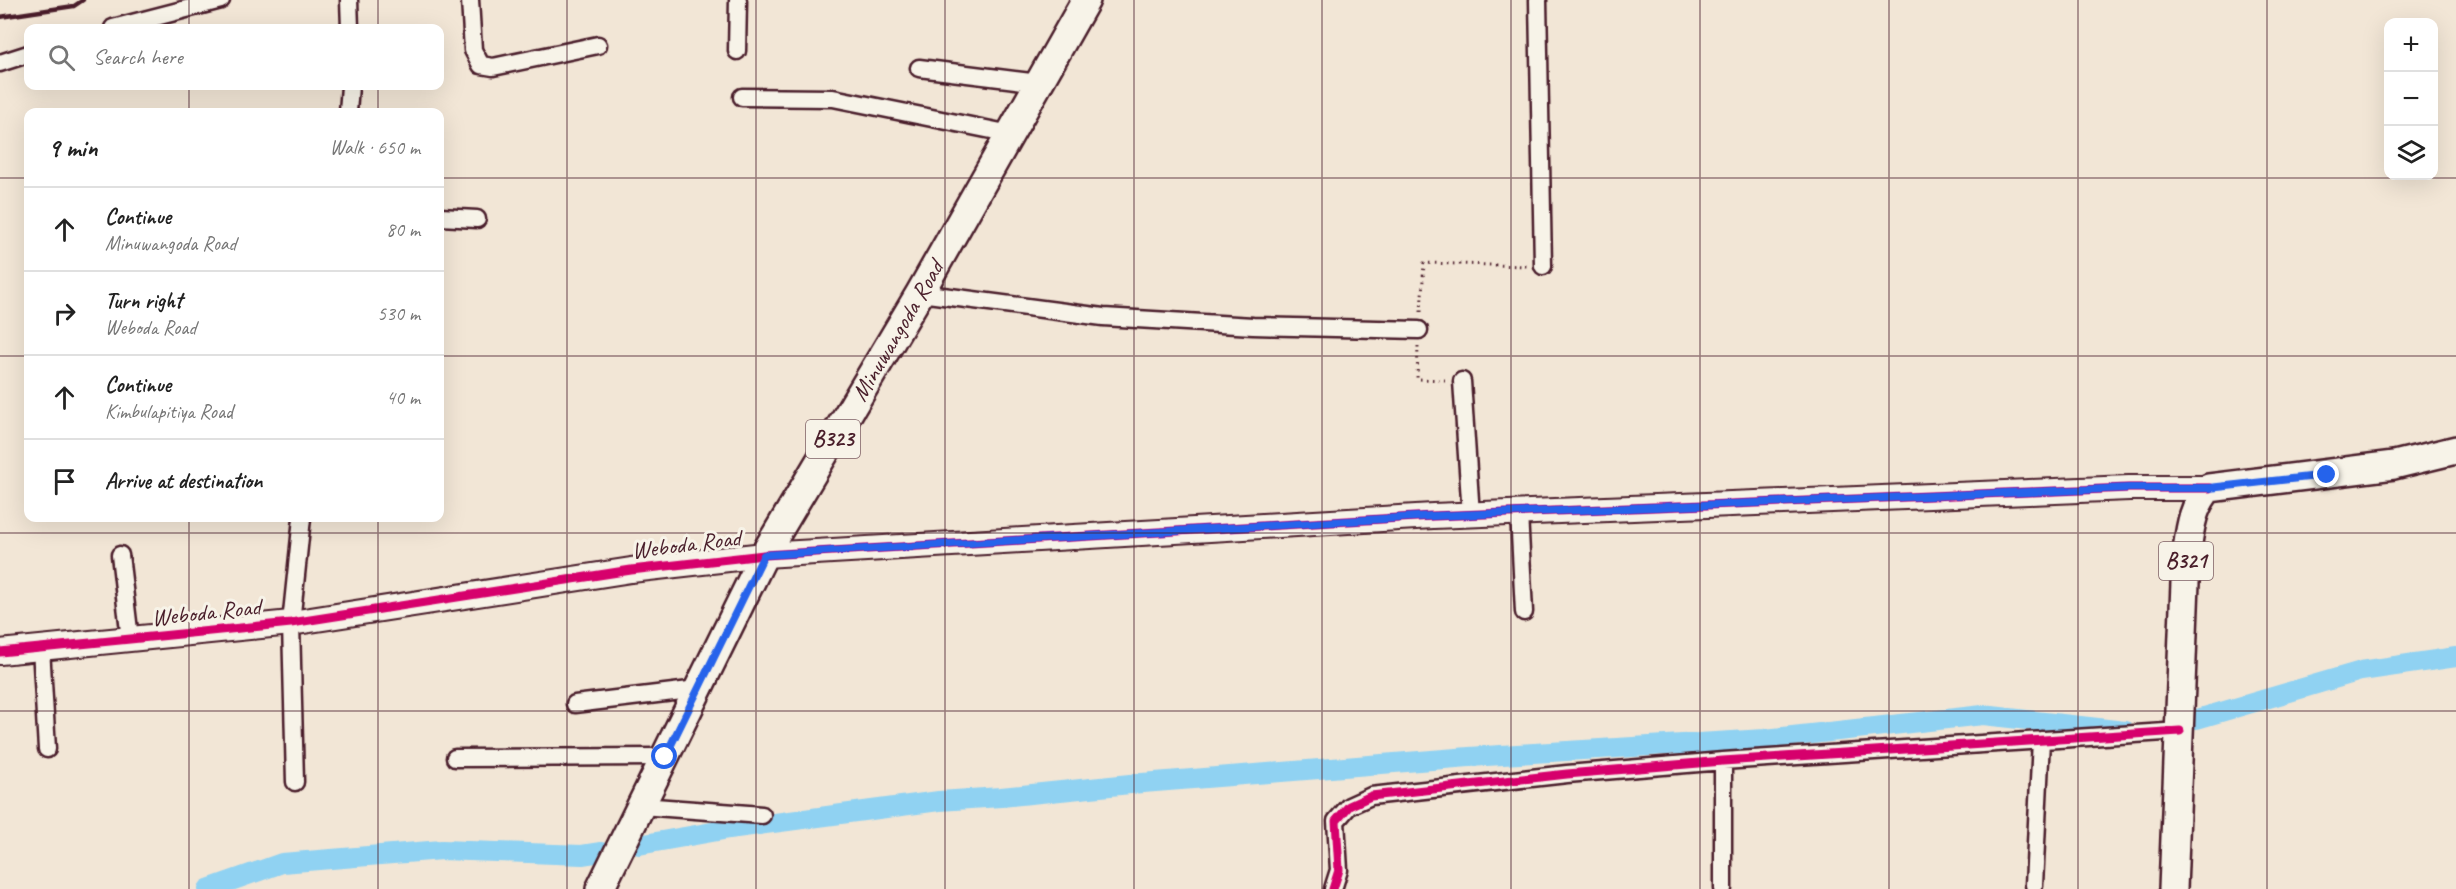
<!DOCTYPE html>
<meta charset="utf-8">
<style>
:root{--surface:#fff;--page:#f2f2f2;--text:#222;--muted:#767676;--line:#e0e0e0}
body{margin:0;font-family:Caveat,sans-serif;background:var(--page);color:var(--text)}
.controls{position:absolute;right:18px;top:18px;display:grid;overflow:hidden;border-radius:12px;box-shadow:0 6px 24px #0002}
.controls button{width:54px;height:54px;display:grid;place-items:center;padding:0;border:0;border-bottom:2px solid var(--line);background:var(--surface);color:var(--text);font:30px sans-serif}
.stop{position:absolute;width:18px;height:18px;margin:-14px;border:4px solid #2563eb;border-radius:50%;background:#fff}
.stop.end{background:#2563eb;border-color:#fff;box-shadow:0 2px 6px #0008}
.list{margin:0;padding:0;list-style:none}
h2{display:flex;justify-content:space-between;align-items:center;height:78px;margin:0;padding:0 24px;font-size:26px}
h2 small{font-size:20px;font-weight:400;color:var(--muted)}
.list li{display:grid;grid-template-columns:39px 1fr auto;gap:18px;align-items:center;box-sizing:border-box;height:84px;padding:0 24px;border-top:2px solid var(--line)}
.list b{display:block;font-size:22px;white-space:nowrap}
.list p{margin:0;font-size:20px;white-space:nowrap;color:var(--muted)}
.list em{font-size:20px;font-style:normal;color:var(--muted)}
.icon{flex:none;width:33px;height:33px;fill:none;stroke:currentColor;stroke-width:2;stroke-linecap:round;stroke-linejoin:round}
.map{position:relative;flex:none;width:2456px;height:889px;overflow:hidden}
.search{position:absolute;background:var(--surface);box-shadow:0 6px 24px #0002;left:24px;top:24px;width:420px;height:66px;display:flex;align-items:center;gap:15px;box-sizing:border-box;padding:0 21px;border-radius:12px;color:var(--muted);font-size:22px}
.panel{position:absolute;background:var(--surface);box-shadow:0 6px 24px #0002;left:24px;top:108px;width:420px;height:414px;border-radius:12px}
.map>svg:first-child{display:block}
</style>
<div class="map">
<svg width="2456" height="889" viewBox="0 0 2456 889">
<rect width="100%" height="100%" fill="#f2e6d6"/>
<filter id="ink" filterUnits="userSpaceOnUse"><feTurbulence type="fractalNoise" baseFrequency=".0167" numOctaves="2"/><feDisplacementMap in="SourceGraphic" scale="12" xChannelSelector="R" yChannelSelector="G"/><feConvolveMatrix kernelMatrix="1 2 1 2 8 2 1 2 1" color-interpolation-filters="sRGB"/></filter>
<g filter="url(#ink)">
<g fill="none" stroke-linecap="round" stroke-linejoin="round">
<path stroke="#90d2f2" stroke-width="20" d="M2197 719 2361 671 2456 657
M639 845 729 829 939 801 1001 797 1130 784 1469 757 1765 739 1983 715 2125 731
M208 889 282 863 442 850 582 855 601 852"/>
<g stroke="#4a1f2b" stroke-width="21">
<path id="street" d="M349 0 350 28
M470 0 473 50 481 65 493 67 598 45
M1538 0 1543 266
M113 28 221 0
M737 51 738 0
M0 63 28 54
M919 68 1039 83
M742 97 833 98 1011 134
M348 112 350 86
M440 217 477 219
M920 293 1103 317 1253 326 1419 330
M1462 381 1471 515
M1519 513 1524 612
M120 555 130 639
M41 648 47 749
M575 704 698 689
M455 758 665 757
M1723 761V889
M295 782 291 623 302 518
M641 806 762 815
M2034 885 2041 740
M1333 889 1339 870 1336 821 1349 806 1371 796 1567 774 1723 761 2180 731"/>
</g>
<g stroke="#4a1f2b" stroke-width="28">
<path id="secondary" d="M0 652 291 623 631 570 764 555 1433 516 2129 488H2209"/>
</g>
<g stroke="#4a1f2b" stroke-width="32">
<g id="primary">
<path id="s1" d="M600 889 764 555 920 293 1086 0"/>
<path d="M2173 889 2186 557C2190 531 2191 508 2209 488L2394 465 2456 450"/>
</g>
</g>
<path stroke="#4a1f2b" stroke-width="3" stroke-dasharray="1.5 4.5" stroke-linecap="butt" d="M1421 312 1424 263 1527 266
M1418 346 1417 379 1445 380"/>
<use href="#street" stroke="#f7f3e8" stroke-width="16"/>
<use href="#secondary" stroke="#f7f3e8" stroke-width="24"/>
<use href="#primary" stroke="#f7f3e8" stroke-width="27"/>
<path stroke="#4a1f2b" stroke-width="4.5" d="M0 17 74 6 83 0"/>
<g stroke="#f7f3e8" stroke-width="13">
<path id="cycleway" d="M0 652 291 623 631 570 764 555 1433 516 2129 488H2209
M1333 889 1339 870 1336 821 1349 806 1371 796 1567 774 1723 761 2180 731"/>
</g>
<use href="#cycleway" stroke="#d6006c" stroke-width="9"/>
</g>
</g>
<g fill="none" stroke-linecap="round" stroke-linejoin="round" filter="url(#ink)">
<path stroke="#2563eb" stroke-width="8" d="M665 757 764 555 1433 516 2129 488H2209L2327 475"/>
</g>
<path fill="none" stroke="#4a1f2b" stroke-width="1.5" stroke-opacity="0.55" d="M189 0V28M378 0V28M567 0V889M756 0V889M945 0V889M1134 0V889M1322 0V889M1511 0V889M1700 0V889M1889 0V889M2078 0V889M2267 0V889M189 86V112M378 86V112M0 178H28M440 178H2456M0 356H28M440 356H2456M189 518V889M378 518V889M0 533H2456M0 711H2456"/>
<g text-anchor="middle" dominant-baseline="central" stroke-width="6" stroke-linejoin="round" paint-order="stroke">
<g fill="#f7f3e8" stroke="#7e5f64" stroke-width="1.5">
<rect x="806" y="420" width="54" height="38" rx="4.5"/>
<rect x="2159" y="542" width="54" height="38" rx="4.5"/>
</g>
<g font-size="22" font-weight="bold" fill="#4a1f2b">
<text x="833" y="439">B323</text>
<text x="2186" y="561">B321</text>
</g>
<g font-size="24" fill="#4a1f2b" stroke="#f7f3e8">
<text stroke="none"><textPath href="#s1" startOffset="633">Minuwangoda Road</textPath></text>
<text transform="translate(686 544) rotate(-7)">Weboda Road</text>
<text transform="translate(206 612) rotate(-6)">Weboda Road</text>
</g>
</g>
</svg>
<div class="controls">
<button>+</button>
<button>−</button>
<button><svg class="icon" aria-label="layers" viewBox="0 0 24 24"><path d="M12 4l9 5-9 5-9-5zM3 14l9 5 9-5"/></svg></button>
</div>
<div class="stop" style="left:665px;top:757px"></div>
<div class="stop end" style="left:2327px;top:475px"></div>
<div class="search"><svg class="icon" aria-label="search" viewBox="0 0 24 24"><circle cx="10" cy="10" r="6"/><path d="M15 15l6 6"/></svg>Search here</div>
<section class="panel">
<h2>9 min<small>Walk · 650 m</small></h2>
<ul class="list">
<li><svg class="icon" aria-label="ahead" viewBox="0 0 24 24"><path d="M12 20V5M6 11l6-6 6 6"/></svg><div><b>Continue</b><p>Minuwangoda Road</p></div><em>80 m</em></li>
<li><svg class="icon" aria-label="right" viewBox="0 0 24 24"><path d="M7 20v-9h11M14 6l5 5-5 5"/></svg><div><b>Turn right</b><p>Weboda Road</p></div><em>530 m</em></li>
<li><svg class="icon" aria-label="ahead" viewBox="0 0 24 24"><path d="M12 20V5M6 11l6-6 6 6"/></svg><div><b>Continue</b><p>Kimbulapitiya Road</p></div><em>40 m</em></li>
<li><svg class="icon" aria-label="arrive" viewBox="0 0 24 24"><path d="M6 21V4h12l-3 4 3 4H6"/></svg><div><b>Arrive at destination</b></div></li>
</ul>
</section>
</div>
